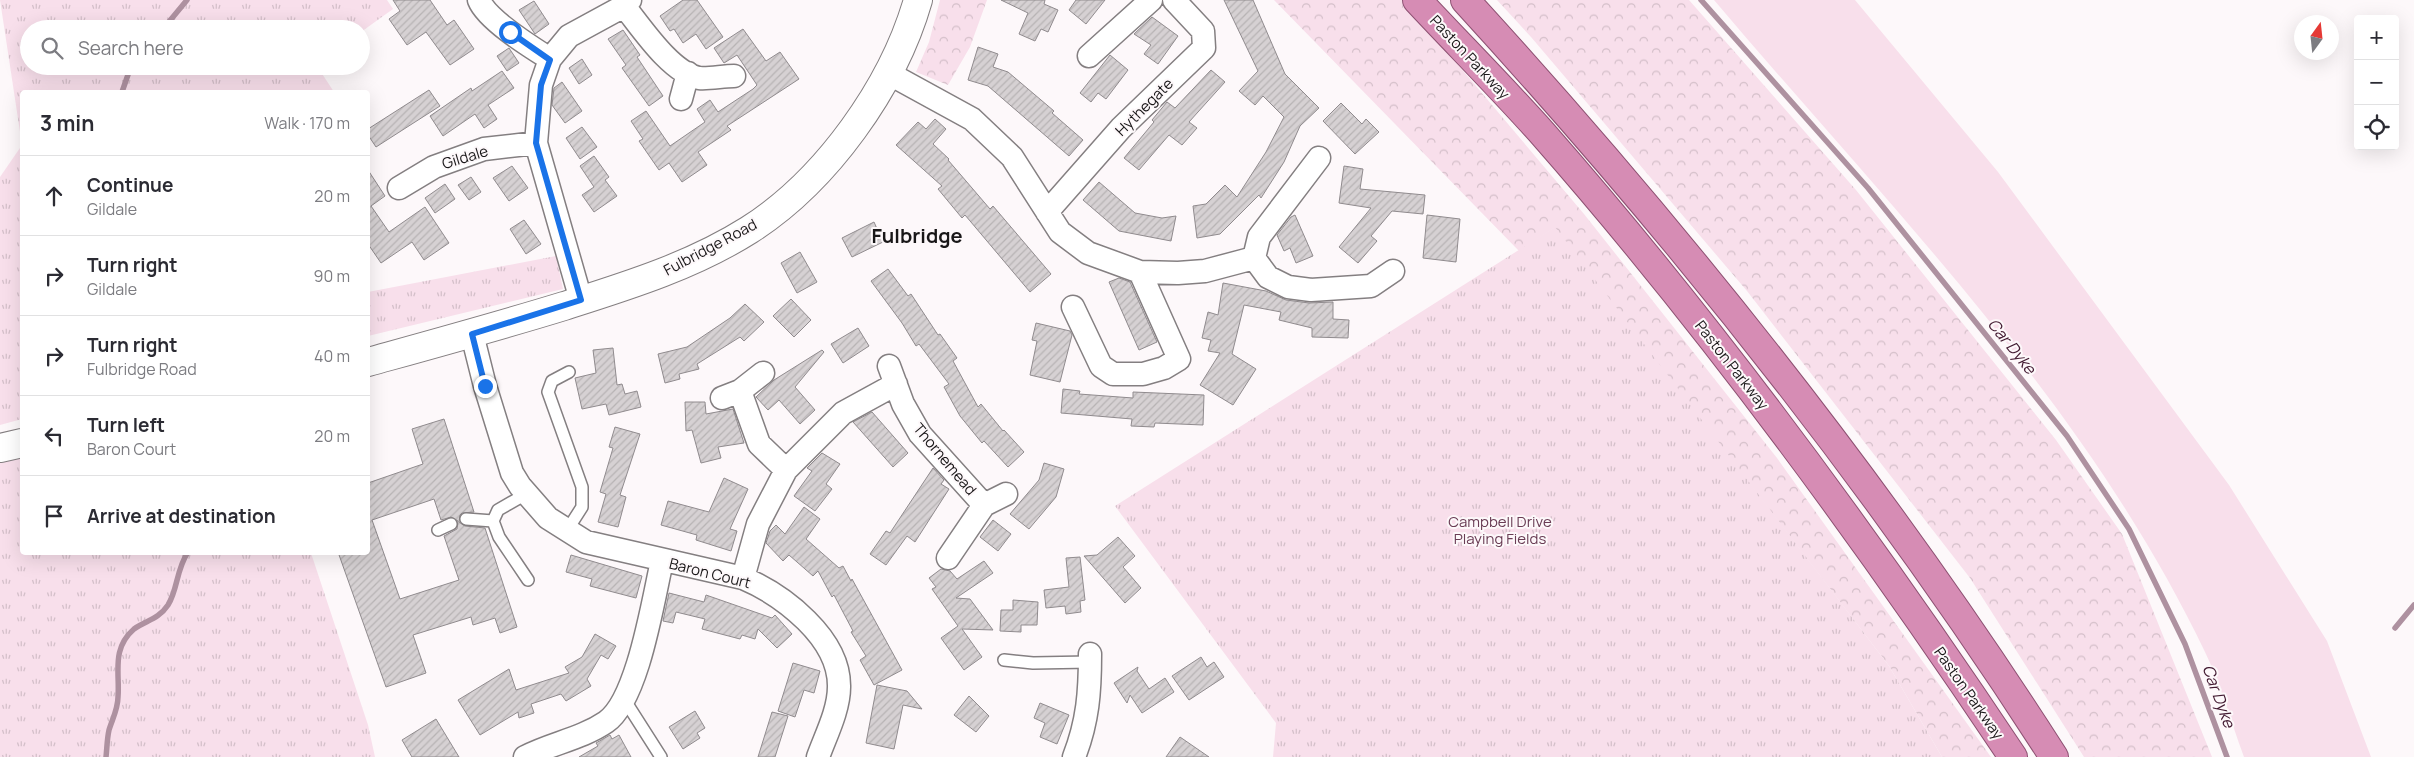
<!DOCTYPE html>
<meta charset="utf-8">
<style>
:root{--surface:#fff;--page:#f7f7f7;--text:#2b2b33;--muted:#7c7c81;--line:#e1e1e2}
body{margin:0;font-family:Manrope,sans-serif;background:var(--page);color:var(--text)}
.controls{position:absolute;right:15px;top:15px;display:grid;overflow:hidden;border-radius:5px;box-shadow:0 5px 20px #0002}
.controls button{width:45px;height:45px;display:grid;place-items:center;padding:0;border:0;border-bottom:1px solid var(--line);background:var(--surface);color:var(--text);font:25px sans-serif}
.compass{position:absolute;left:2294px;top:15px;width:45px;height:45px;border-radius:50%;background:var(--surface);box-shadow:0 5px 20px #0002;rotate:15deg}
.stop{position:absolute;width:15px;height:15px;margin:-11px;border:4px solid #1a73e8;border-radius:50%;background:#fff}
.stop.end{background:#1a73e8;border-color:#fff;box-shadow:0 1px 5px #0008}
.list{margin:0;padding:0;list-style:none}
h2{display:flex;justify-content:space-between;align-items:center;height:65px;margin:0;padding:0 20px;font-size:21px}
h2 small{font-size:16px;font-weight:400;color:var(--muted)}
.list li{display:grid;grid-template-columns:32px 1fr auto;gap:15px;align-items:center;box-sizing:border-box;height:80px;padding:0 20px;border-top:1px solid var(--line)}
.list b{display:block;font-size:19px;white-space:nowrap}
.list p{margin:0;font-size:16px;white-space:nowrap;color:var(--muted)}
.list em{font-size:16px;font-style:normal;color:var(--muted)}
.icon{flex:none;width:28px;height:28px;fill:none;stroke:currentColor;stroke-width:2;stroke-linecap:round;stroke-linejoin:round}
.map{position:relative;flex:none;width:2414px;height:757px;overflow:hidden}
.search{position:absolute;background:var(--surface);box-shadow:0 5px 20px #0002;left:20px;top:20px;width:350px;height:55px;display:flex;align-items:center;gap:12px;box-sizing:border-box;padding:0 18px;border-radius:28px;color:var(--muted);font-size:19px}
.panel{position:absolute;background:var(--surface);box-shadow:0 5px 20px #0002;left:20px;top:90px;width:350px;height:465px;border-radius:5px}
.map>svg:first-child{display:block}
</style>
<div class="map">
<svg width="2414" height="757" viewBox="0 0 2414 757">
<defs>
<pattern id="forest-crowns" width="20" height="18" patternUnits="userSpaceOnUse" patternTransform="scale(1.25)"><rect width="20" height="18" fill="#f8dfeb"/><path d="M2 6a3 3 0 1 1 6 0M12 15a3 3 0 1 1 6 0" fill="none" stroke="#d4bfc9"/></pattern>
<pattern id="park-tufts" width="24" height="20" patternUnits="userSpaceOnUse" patternTransform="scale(1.25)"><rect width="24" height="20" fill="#f8dfeb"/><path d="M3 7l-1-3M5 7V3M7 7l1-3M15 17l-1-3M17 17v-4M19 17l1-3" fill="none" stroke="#d4bfc9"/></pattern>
<pattern id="building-hatch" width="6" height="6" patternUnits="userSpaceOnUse" patternTransform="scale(1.25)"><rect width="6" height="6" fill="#d6d1d3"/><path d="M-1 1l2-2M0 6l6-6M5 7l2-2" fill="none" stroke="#b7b3b4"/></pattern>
</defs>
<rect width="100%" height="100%" fill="#fdf8fa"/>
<path fill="#f8dfeb" d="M1714 0H1855L1998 172 2229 485 2327 641 2371 757H2244C2231 722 2221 685 2205 652 2086 403 1890 208 1714 0Z"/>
<path fill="url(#forest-crowns)" d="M940 0H987L970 47 948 85 916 72 929 42Z
M1274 0H1402L1416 15 1584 214 1777 458 1991 757H1942L1889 666 1554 228 1519 251Z
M1497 0H1689L1856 190 2056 440 2122 534 2212 757H2084L1970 578 1747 291 1531 37Z"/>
<path fill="url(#park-tufts)" d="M0 0H387L393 9 361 32V29H29V66H317L334 92H22V419L0 425V177L22 145Z
M1555 227 1889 666 1942 757H1273L1276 723 1115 506Z
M556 256 563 289 368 336V292Z
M22 458V552L311 553 368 725 375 757H0V463Z"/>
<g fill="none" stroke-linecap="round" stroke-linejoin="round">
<path stroke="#ae91a0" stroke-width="5.5" d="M1701 0 1868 188 2067 436 2129 529 2185 644 2227 757
M163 29 187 0
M122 92 131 66
M2395 628 2414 605
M106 757C107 748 107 739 109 730 112 720 118 709 118 697 120 673 111 649 134 629 146 620 158 620 168 605 178 589 176 570 188 552"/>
</g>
<path fill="url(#building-hatch)" stroke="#908b8e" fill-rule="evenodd" d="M393 0H430L447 25 454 20 474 49 450 65 426 32 407 45 389 19 400 11Z
M683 0H697L723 37 706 49 696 34 683 43 674 29 670 31 660 16Z
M1001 0H1045L1044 4 1058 10 1048 32 1041 29 1035 41 1019 34 1028 13Z
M1076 0H1105L1086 24 1069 10Z
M1224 0H1253L1285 74 1319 108 1300 126 1284 162 1261 198 1259 195 1220 234 1197 238 1193 206 1206 204 1225 185 1237 197 1266 152 1284 117 1263 96 1255 105 1239 91 1258 71Z
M534 1 549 24 535 34 519 10Z
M1152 17 1178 36 1158 64 1144 54 1151 45 1134 34Z
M743 29 766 61 780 52 799 79 727 126 731 130 698 152 707 165 682 182 669 163 659 170 639 141 643 139 631 121 646 111 670 146 705 122 697 109 710 100 718 112 753 89 757 85 737 55 724 63 714 48Z
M623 30 640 55 637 57 663 96 649 106 622 68 626 65 608 39Z
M978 47 998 54 993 67 1008 72 1054 111 1052 113 1083 140 1069 156 988 86 968 80Z
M509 48 519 63 507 71 497 56Z
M1110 55 1128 70 1106 99 1098 93 1091 102 1080 93Z
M582 59 592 75 579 84 569 68Z
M1211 70 1225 82 1189 122 1197 128 1182 145 1169 135 1139 170 1124 158 1154 122 1152 120 1167 102 1175 108Z
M502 71 514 88 488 105 497 119 484 128 475 114 443 136 430 116 471 88 472 91Z
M562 82 582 111 565 123 552 105 554 88Z
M429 90 440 106 376 147 368 135V129Z
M1341 103 1362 124 1366 119 1379 132 1355 154 1323 121Z
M935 119 946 129 933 144 949 159 948 160 990 209 993 206 1051 274 1030 292 965 215 962 218 938 189 942 186 896 145 918 122 926 129Z
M582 127 597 147 580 159 566 138Z
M594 156 609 177 605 180 617 196 594 212 582 195 594 187 580 166Z
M512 166 528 188 509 201 493 178Z
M1344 166 1363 169 1360 189 1425 195 1423 214 1392 211 1371 236 1377 241 1358 263 1339 247 1371 208 1339 203Z
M368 170 385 196 371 206 389 232 425 207 449 243 424 260 412 242 381 263 368 244Z
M471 177 481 192 469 200 458 185Z
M1099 182 1135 213 1162 218 1176 216 1171 241 1119 231 1083 200Z
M445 184 455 199 435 213 425 198Z
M1295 215 1313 256 1296 263 1290 248 1284 251 1277 235 1291 217Z
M1427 215 1460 219 1456 262 1423 258Z
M524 220 541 244 526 254 510 229Z
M874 222 883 242 852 257 842 238Z
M800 252 817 282 797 293 781 263Z
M888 269 908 296 911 294 938 335 940 334 957 358 953 361 978 407 981 404 1003 431 1004 430 1024 452 1008 467 984 441 982 443 960 416 944 387 949 384 919 344 916 346 902 323 871 281Z
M1119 278 1130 282 1157 342 1139 350 1109 282Z
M1223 283 1266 291 1286 300 1309 303 1333 302V319L1349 320 1348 338 1312 337V328L1279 320 1281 312 1244 305 1232 354 1256 369 1233 405 1200 385 1220 353 1208 351 1211 340 1202 338 1208 312 1218 315Z
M791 299 811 320 794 337 773 316Z
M745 304 764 322 744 341 740 337 697 364 699 369 679 374 680 379 665 383 658 354 687 347 730 318Z
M1036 323 1070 331 1072 335 1060 382 1030 375 1037 341 1032 340Z
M858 328 869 346 843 363 831 344Z
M613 348 617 385 622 384 625 394 637 391 641 407 609 415 606 404 582 409 575 378 596 373 593 350Z
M822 350 824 352 795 387 815 410 800 424 779 400 768 410 756 397 774 380Z
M1063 389 1080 391 1079 394 1133 398V392L1204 395 1203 425 1155 423 1154 427 1131 426 1132 419 1061 413Z
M685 402H705L706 414 733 409 744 443 718 447 721 458 701 463 692 430 686 431Z
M872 412 908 453 893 467 853 422Z
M444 419 474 512 462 513 460 515 459 522 465 526 485 528 517 627 500 633 495 618 473 625 471 617 413 635 426 673 386 687 338 552H368V483L423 464 412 429ZM434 499 441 520 451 517 458 521 457 529 444 536 459 580 400 599 372 520Z
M615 427 640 434 620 495 626 497 618 527 598 522 606 494 600 492 613 448 609 447Z
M822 453 840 464 826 484 832 489 815 511 794 496 812 471 807 468Z
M1044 463 1064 469 1056 497 1029 529 1010 514 1039 480Z
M933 468 944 480 941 484 949 489 915 542 907 536 886 565 870 554 886 531 890 533Z
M724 478 748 489 730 529 737 531 731 551 696 540 697 535 661 525 668 501 709 512Z
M804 507 820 519 806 539 839 568 843 566 851 581 852 579 902 670 874 685 860 660 866 656 851 632 853 631 834 595 832 597 818 571 813 576 789 555 783 561 766 543 770 531 776 525 785 534Z
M993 520 1011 534 998 551 980 537Z
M1118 537 1135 556 1123 567 1141 588 1125 603 1084 556 1097 555Z
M571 555 642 576 636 598 590 586 592 579 566 572Z
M1080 557 1085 600 1080 601 1081 612 1066 614 1065 606 1046 608 1044 590 1069 587 1066 558Z
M984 561 993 573 956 598 970 599 993 630 962 629 982 657 964 670 941 638 958 626 932 589 936 587 929 578 941 569 950 571 957 579Z
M669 593 704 602 706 595 772 618 775 615 792 634 777 648 758 629 755 639 742 635 740 639 702 629 705 619 676 612 673 623 663 621Z
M1013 600 1038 602 1037 625H1021V632L1000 631 1001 610H1013Z
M595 634 616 646 608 659 601 655 587 679 591 686 566 701 561 694 531 704 534 713 519 718 518 712 480 735 458 700 509 669 516 690 569 673 565 667 582 657Z
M1201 657 1207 667 1214 662 1224 677 1189 700 1172 676Z
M793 663 820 671 814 693 804 690 795 717 778 711Z
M1138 667 1137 671 1149 689 1165 678 1174 692 1142 713 1130 695 1127 703 1114 683Z
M877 685 907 691 922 709 903 705 894 749 866 743Z
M969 696 989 716 976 732 954 715Z
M1040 703 1069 715 1057 744 1040 737 1045 723 1034 718Z
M695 711 705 728 697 733 700 738 683 749 669 727Z
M772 712 788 716 775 757H758Z
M436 719 459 757H412L402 740Z
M610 735 612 739 619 735 631 757H579L598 746 596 743Z
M1180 737 1209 757H1166Z"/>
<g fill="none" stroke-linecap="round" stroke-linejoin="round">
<g stroke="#847f81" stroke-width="14">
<path id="service" d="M526 494 498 510 493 521 499 537 528 580
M466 519 493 521
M438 530 451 524
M566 532 582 507V487L548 392 552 381 569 372
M1004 660 1033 663 1090 662
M624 699 661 757"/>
</g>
<g stroke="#847f81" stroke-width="25">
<path id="minor" d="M479 0C487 20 531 47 550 59
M624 6C641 27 671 73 699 78 709 79 723 76 734 76
M1089 56 1151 0
M888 73 972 119 1012 157 1060 232 1088 253 1140 272 1178 273 1205 271 1254 258 1259 237 1319 158
M681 99 688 73
M399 188 434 167 484 149 536 143
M1047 212 1121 128 1204 48 1203 31 1174 0
M1254 258 1268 277 1288 287 1311 290 1371 286 1393 271
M581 300 536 143 541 85 550 59 569 36 624 6 630 0
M1073 307 1101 366 1113 374H1143L1164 368 1179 359 1140 272
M472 334 485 386 512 473 520 486 548 518 586 542 743 578C783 595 840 638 839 687 839 710 826 735 818 757
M889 366 903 404 920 434 984 505
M740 391 759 444 786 470
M722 398 740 391 763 373
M948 558 984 505 1006 494
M743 578 758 524 786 470 843 413 896 384
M525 757C552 743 581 739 606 722 638 700 653 600 662 561
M1074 757C1088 721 1090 692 1090 654"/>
</g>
<g stroke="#847f81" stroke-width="30">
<path id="tertiary" d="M368 362C433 344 499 326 564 306 627 286 692 266 749 230 826 181 893 87 918 0
M0 448 22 443"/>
</g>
<g stroke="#8d5172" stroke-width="30">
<path id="trunk" d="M1417 0C1459 45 1502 88 1543 134 1715 330 1869 541 2013 757
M1465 0C1681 236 1881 487 2054 757"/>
</g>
<use href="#service" stroke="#fff" stroke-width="11"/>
<use href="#minor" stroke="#fff" stroke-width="22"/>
<use href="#tertiary" stroke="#fff" stroke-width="28"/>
<use href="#trunk" stroke="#d68cb4" stroke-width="28"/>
</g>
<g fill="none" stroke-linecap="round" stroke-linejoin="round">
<path stroke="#1a73e8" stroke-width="6" d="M485 386 472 334 581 300 536 143 541 85 550 60 510 32"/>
</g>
<g text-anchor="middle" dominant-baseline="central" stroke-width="4" stroke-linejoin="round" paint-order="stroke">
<g font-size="15" fill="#191718" stroke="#fdf8fa">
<text transform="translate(1470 57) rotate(47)">Paston Parkway</text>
<text transform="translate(1144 107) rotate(-45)">Hythegate</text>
<text transform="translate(465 157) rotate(-17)">Gildale</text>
<text transform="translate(710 247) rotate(-28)">Fulbridge Road</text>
<text transform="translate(1732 365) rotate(52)">Paston Parkway</text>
<text transform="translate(945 459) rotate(50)">Thornemead</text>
<text transform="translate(710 573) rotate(14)">Baron Court</text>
<text transform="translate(1969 693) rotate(55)">Paston Parkway</text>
</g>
<g font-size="15" fill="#6a3d55" stroke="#fdf8fa">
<text x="1500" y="521">Campbell Drive<tspan x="1500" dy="17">Playing Fields</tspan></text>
</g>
<g font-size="16" font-style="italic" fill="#421a31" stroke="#fdf8fa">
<text transform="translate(2012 346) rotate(51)">Car Dyke</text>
<text transform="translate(2219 696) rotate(70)">Car Dyke</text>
</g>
<g font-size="20" font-weight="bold" fill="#191718" stroke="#fdf8fa">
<text x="917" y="235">Fulbridge</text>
</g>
</g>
</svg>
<div class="controls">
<button>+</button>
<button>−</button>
<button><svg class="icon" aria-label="locate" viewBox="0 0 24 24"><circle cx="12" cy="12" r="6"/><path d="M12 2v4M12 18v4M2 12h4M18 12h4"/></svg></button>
</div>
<svg class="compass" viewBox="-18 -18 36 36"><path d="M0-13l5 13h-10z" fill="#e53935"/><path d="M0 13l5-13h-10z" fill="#7c7c81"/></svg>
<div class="stop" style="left:510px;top:32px"></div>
<div class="stop end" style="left:485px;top:386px"></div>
<div class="search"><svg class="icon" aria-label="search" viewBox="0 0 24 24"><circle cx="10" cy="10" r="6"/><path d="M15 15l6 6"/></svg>Search here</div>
<section class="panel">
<h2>3 min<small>Walk · 170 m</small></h2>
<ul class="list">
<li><svg class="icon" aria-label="ahead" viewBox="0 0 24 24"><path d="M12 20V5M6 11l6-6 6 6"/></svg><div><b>Continue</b><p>Gildale</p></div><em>20 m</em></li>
<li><svg class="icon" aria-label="right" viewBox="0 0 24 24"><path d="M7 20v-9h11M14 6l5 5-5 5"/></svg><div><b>Turn right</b><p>Gildale</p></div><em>90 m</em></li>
<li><svg class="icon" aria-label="right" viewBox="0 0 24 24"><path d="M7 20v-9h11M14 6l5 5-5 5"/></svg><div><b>Turn right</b><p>Fulbridge Road</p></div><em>40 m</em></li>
<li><svg class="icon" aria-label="left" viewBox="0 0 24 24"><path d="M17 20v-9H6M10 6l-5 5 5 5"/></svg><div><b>Turn left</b><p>Baron Court</p></div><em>20 m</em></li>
<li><svg class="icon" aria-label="arrive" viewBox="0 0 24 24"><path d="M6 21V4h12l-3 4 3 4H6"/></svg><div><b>Arrive at destination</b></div></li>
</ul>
</section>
</div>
